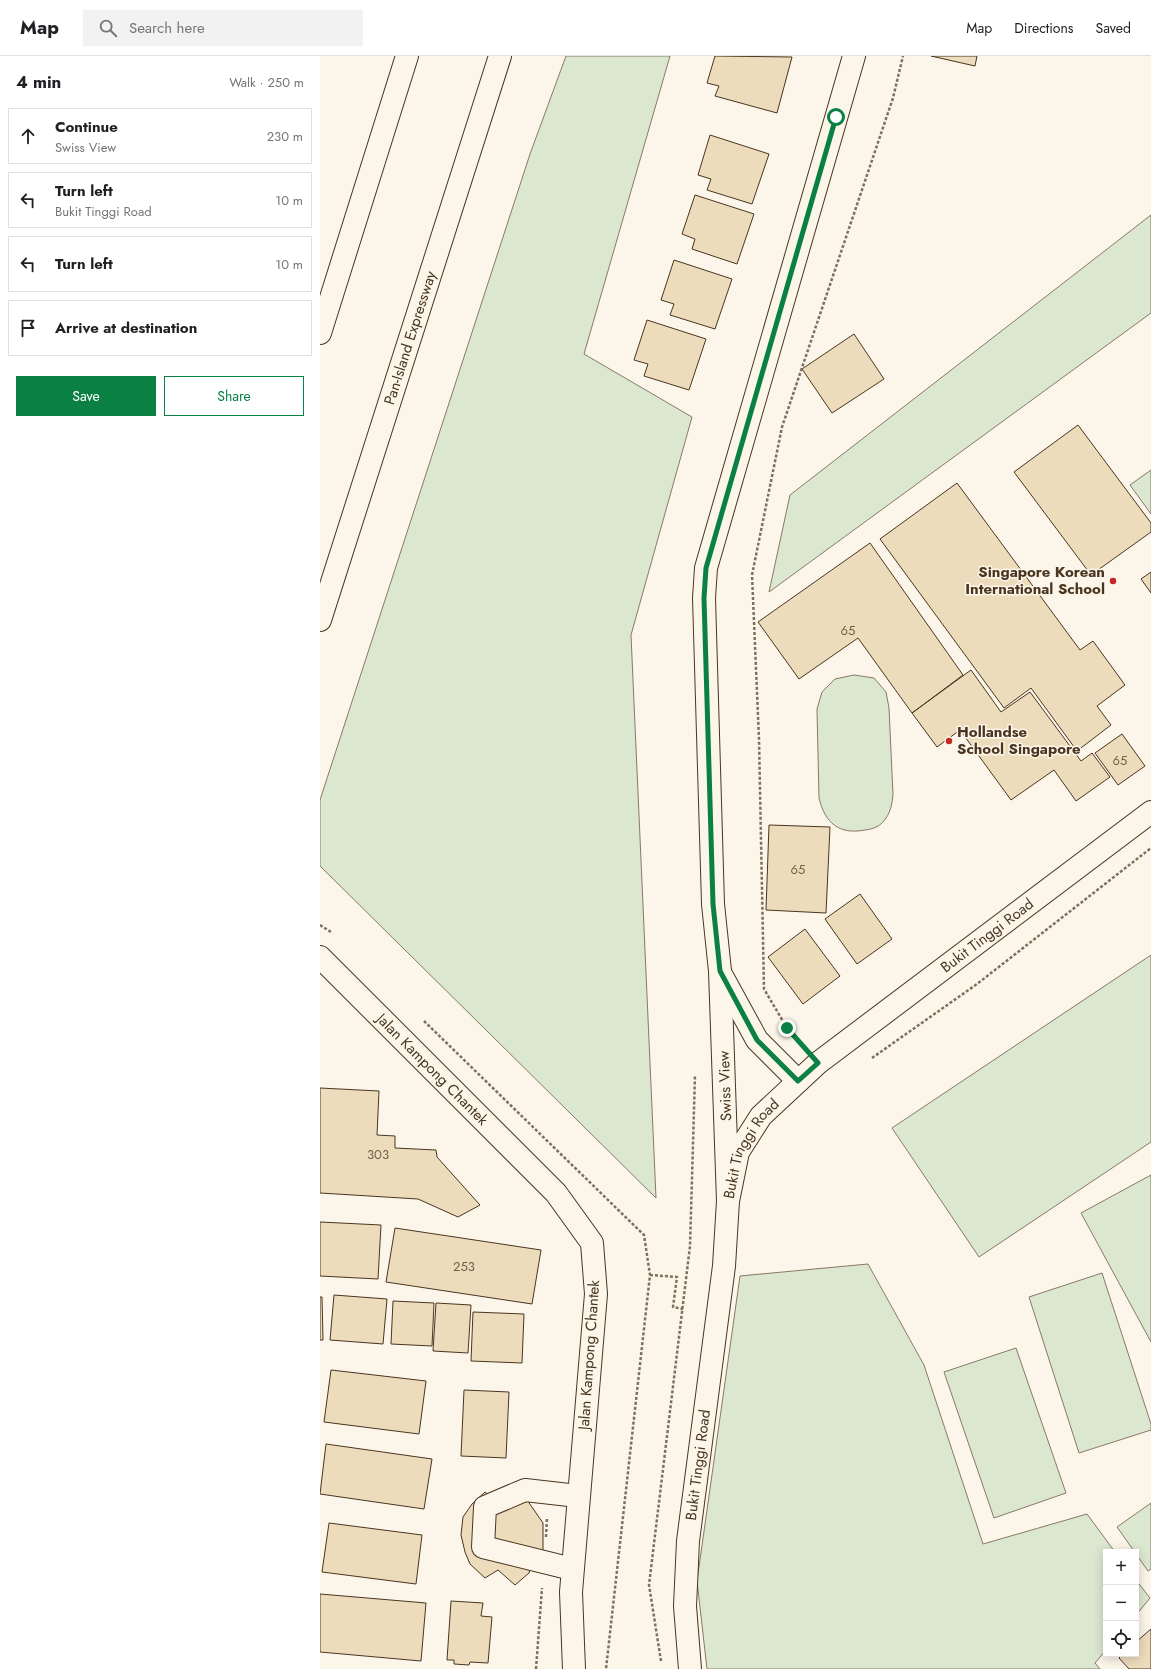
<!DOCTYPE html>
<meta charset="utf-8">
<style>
:root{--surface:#fff;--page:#f2f2f2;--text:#202124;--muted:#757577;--line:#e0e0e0;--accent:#0b8043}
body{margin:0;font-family:Jost,sans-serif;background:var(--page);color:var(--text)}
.controls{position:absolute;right:12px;bottom:12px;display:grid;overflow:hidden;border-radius:0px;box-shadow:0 2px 10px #0003}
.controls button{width:36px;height:36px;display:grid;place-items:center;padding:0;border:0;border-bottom:1px solid var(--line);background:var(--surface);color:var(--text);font:20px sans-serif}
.stop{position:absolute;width:12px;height:12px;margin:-9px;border:3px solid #0b8043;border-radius:50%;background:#fff}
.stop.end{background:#0b8043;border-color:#fff;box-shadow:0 1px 4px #0008}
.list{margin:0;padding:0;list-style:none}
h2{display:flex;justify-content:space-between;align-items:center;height:52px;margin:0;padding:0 16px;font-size:17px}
h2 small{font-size:13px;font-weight:400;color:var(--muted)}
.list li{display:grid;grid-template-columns:26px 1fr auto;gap:12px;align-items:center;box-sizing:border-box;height:56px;margin:0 8px 8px;padding:0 8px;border:1px solid var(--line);border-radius:0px}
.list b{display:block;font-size:15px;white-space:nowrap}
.list p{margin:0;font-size:13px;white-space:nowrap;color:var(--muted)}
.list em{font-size:13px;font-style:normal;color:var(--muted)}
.actions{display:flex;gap:8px;padding:12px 16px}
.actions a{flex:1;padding:9px 0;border:1px solid var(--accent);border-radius:0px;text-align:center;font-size:14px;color:var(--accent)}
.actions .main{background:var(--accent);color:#fff}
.icon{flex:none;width:22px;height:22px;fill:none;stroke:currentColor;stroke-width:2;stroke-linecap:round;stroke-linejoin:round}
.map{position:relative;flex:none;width:831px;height:1613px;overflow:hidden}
header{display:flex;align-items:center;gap:24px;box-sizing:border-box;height:56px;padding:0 20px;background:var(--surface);border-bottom:1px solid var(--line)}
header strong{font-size:19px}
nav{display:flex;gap:22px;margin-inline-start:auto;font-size:14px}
.search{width:280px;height:36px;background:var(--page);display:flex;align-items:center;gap:10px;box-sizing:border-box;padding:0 14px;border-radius:0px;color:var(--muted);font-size:15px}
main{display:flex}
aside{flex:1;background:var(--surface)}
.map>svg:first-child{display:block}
</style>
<header>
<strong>Map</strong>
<div class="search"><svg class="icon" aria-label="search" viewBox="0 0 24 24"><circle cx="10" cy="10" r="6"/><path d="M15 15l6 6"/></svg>Search here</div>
<nav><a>Map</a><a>Directions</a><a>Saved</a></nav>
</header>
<main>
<aside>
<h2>4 min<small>Walk · 250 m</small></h2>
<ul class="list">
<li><svg class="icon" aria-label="ahead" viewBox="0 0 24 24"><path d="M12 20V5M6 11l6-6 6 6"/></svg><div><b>Continue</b><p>Swiss View</p></div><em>230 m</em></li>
<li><svg class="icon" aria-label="left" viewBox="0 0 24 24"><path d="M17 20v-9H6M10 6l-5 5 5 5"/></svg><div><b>Turn left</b><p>Bukit Tinggi Road</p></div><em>10 m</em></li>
<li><svg class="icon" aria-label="left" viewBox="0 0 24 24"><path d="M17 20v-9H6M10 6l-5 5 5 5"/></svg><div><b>Turn left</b></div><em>10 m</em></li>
<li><svg class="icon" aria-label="arrive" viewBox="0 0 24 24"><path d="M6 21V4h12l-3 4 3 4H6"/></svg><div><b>Arrive at destination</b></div></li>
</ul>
<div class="actions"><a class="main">Save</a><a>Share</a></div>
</aside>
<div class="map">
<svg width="831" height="1613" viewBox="0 0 831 1613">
<rect width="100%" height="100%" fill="#fbf6e9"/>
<path fill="#dce7d0" stroke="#887966" d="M246 0H350L264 298 372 361 311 579 336 1142 0 810V744L210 98Z
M831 159V257L449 536 470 439Z
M831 414V458L810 429Z
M534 619 554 622 566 636 569 652 573 739C572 747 571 755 566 762 561 770 554 773 545 774 519 779 505 767 499 742L497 653 502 636 515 623Z
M831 899V1086L659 1201 572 1072Z
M831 1119V1286L761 1157Z
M548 1208 604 1309 663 1488 767 1458 795 1496H786V1594L775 1607 780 1613H387L377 1525 420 1220Z
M782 1217 831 1368V1374L759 1397 709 1241Z
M696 1292 746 1437 674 1462 624 1316Z
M831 1447V1513L828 1515 797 1471Z
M816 1524 830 1542 816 1559Z"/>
<path fill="#ecdcbc" stroke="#4a3520" d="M395 0 472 1 457 57 395 40 399 30 387 27Z
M611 0H657L655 10Z
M390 79 449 98 432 148 387 134 391 123 378 119Z
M375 139 434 158 417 208 372 193 375 183 362 178Z
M354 204 412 223 395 273 350 259 354 248 341 244Z
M327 264 386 283 369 334 324 320 328 308 314 304Z
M534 278 564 323 512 357 482 313Z
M758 369 831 467V476L771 519 694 416Z
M637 427 760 594 773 585 805 629 777 650 791 669 757 695 711 632 684 652 560 483Z
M550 487 643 619 592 657 538 582 479 623 438 566Z
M831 516V537L821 523Z
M651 614 681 656 710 636 761 705 772 697 790 721 756 745 734 714 691 744 640 674 617 691 592 657Z
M802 678 825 710 798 729 775 697Z
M449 769 510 771 506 857 446 854Z
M540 838 572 883 537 908 505 863Z
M485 873 520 920 483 948 448 901Z
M0 1032 59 1035 57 1079 75 1080V1092L116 1094 117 1101 160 1149 138 1161 98 1143 0 1137Z
M0 1166 61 1169 58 1223 0 1220Z
M75 1172 221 1194 212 1248 66 1226Z
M14 1239 67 1243 63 1288 10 1284Z
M0 1241H2L3 1284H0Z
M73 1245 114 1247 112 1290 71 1288Z
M116 1247 151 1249 148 1297 113 1295Z
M153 1256 204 1258 202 1307 151 1305Z
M11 1314 106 1325 99 1378 4 1366Z
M144 1334 189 1336 186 1402 141 1400Z
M6 1388 112 1403 104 1453 0 1438Z
M165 1436 177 1446 205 1441 223 1467V1508L211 1510 209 1517 195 1529 178 1514 165 1522 150 1508 145 1496 141 1479 143 1461 152 1448Z
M9 1467 102 1479 96 1528 2 1516Z
M0 1538 106 1547 101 1605 0 1596Z
M131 1545 163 1547 161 1560 172 1561 168 1607 150 1606 149 1609 134 1608V1604H127Z
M831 1573V1613H809L799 1602 803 1598H816V1586Z"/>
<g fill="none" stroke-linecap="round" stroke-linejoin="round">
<g stroke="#4a3520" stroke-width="24">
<g id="minor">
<path id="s1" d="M0 901 236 1137 272 1187 276 1238 251 1536 254 1613"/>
<path d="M402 920 437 984 478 1025"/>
<path d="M408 1145 400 915 393 848 384 542 386 512 534 0"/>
<path d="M252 1513 163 1491 165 1451 205 1434 258 1440"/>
<path id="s2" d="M370 1613 365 1550 368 1485 404 1210 408 1145 418 1096 441 1060 498 1007 831 756"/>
</g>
</g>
<g stroke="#4a3520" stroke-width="24">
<g id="highway">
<path d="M0 277 87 0"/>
<path id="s3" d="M0 564 180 0"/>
</g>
</g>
<path stroke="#7f6f5c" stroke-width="2.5" stroke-dasharray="3 2" stroke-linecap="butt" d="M0 869 11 876
M104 965 324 1179 330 1219 286 1613
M481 987 467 972 444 933 439 683 432 519 462 371 573 42 583 0
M552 1002 657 928 831 792
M330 1219 357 1221 353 1251 363 1253
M226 1481 227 1462
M341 1605 329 1529 370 1190 375 1019
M216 1613 222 1532"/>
<use href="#minor" stroke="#fbf6e9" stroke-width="22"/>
<use href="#highway" stroke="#fbf6e9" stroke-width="22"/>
</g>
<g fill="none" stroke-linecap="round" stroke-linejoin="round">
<path stroke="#0b8043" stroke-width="5" d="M467 972 498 1007 478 1025 437 984 400 915 393 848 384 542 386 512 516 61"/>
</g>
<g fill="#c62828" stroke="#fbf6e9" stroke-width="1.5">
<circle cx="793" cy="525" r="4"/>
<circle cx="629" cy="685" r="4"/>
</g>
<g text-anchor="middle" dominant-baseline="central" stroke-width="3" stroke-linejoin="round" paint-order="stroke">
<g font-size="13" fill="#725f47">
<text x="528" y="574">65</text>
<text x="800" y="704">65</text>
<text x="478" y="813">65</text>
<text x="58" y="1098">303</text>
<text x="144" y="1210">253</text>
</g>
<g font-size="15" fill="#4a3520" stroke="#fbf6e9">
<text stroke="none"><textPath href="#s3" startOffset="296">Pan-Island Expressway</textPath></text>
<text stroke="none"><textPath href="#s2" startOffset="853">Bukit Tinggi Road</textPath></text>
<text stroke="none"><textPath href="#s1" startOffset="159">Jalan Kampong Chantek</textPath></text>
<text transform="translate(405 1030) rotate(-92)">Swiss View</text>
<text stroke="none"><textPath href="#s2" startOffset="529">Bukit Tinggi Road</textPath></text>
<text transform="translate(269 1299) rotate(-86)">Jalan Kampong Chantek</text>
<text stroke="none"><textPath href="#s2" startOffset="205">Bukit Tinggi Road</textPath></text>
</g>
<g font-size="15" font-weight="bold" fill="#4a3520" stroke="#fbf6e9" text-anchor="end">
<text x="785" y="516">Singapore Korean<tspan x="785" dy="17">International School</tspan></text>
<text x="637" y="676" text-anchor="start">Hollandse<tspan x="637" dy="17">School Singapore</tspan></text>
</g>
</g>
</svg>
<div class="controls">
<button>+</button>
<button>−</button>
<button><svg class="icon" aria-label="locate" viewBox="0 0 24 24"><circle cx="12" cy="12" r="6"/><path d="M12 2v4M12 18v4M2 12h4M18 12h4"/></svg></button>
</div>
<div class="stop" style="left:516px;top:61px"></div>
<div class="stop end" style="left:467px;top:972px"></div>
</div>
</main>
